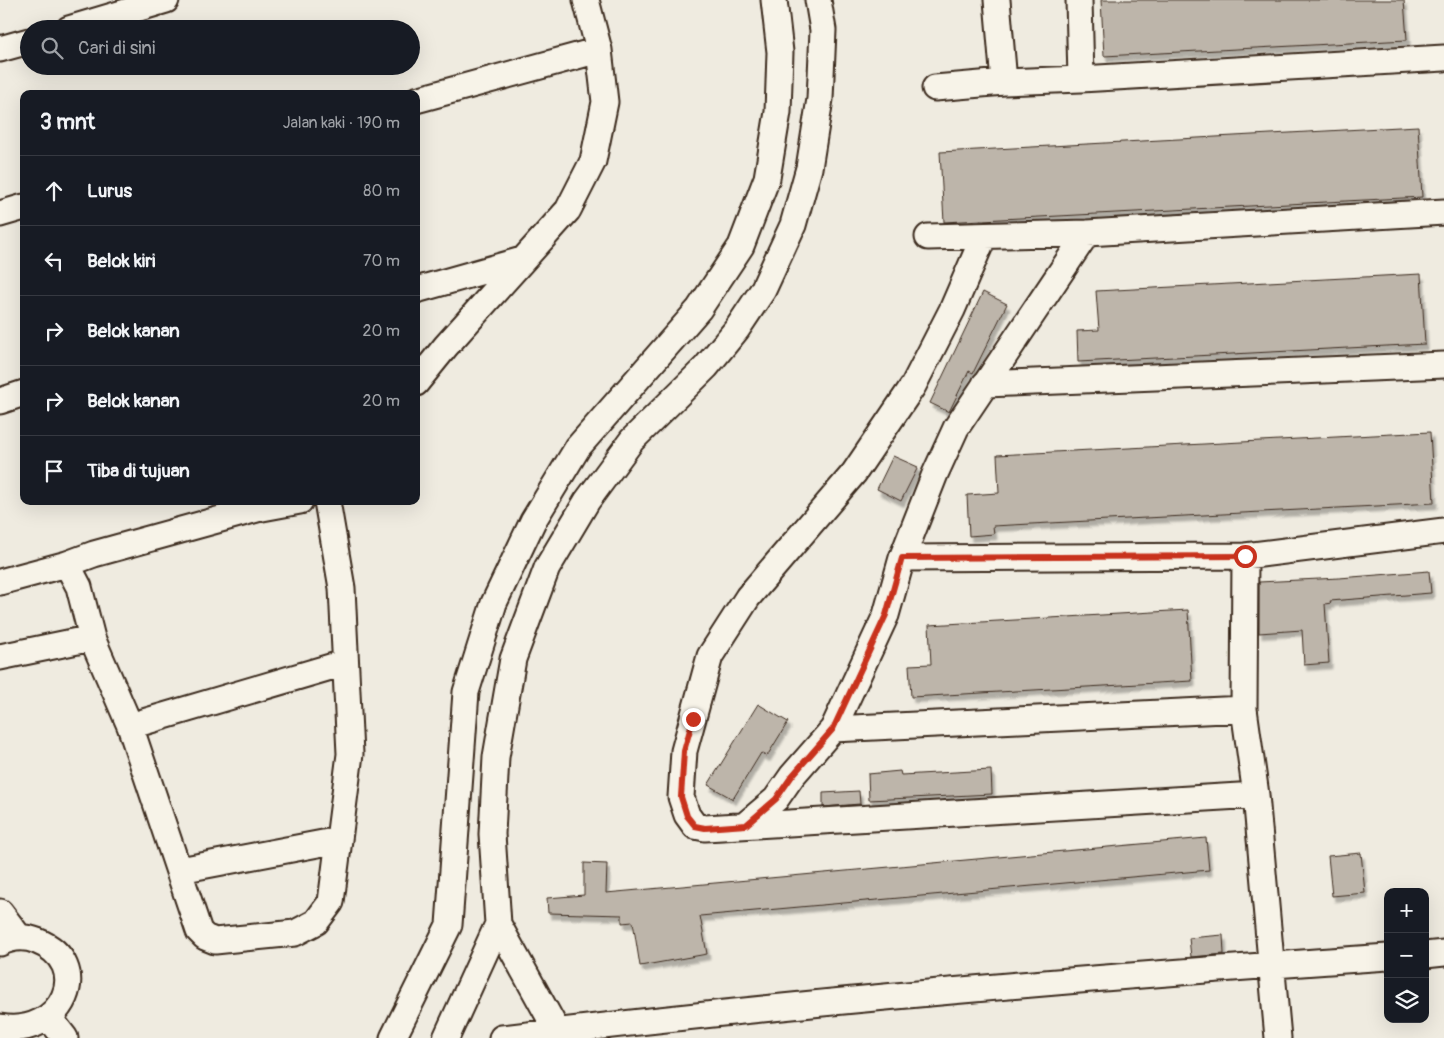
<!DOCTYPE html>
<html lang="id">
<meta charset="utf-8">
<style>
:root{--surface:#171b24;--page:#20242c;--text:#f1f3f6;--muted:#9ea1a6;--line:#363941}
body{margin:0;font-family:Pangolin,sans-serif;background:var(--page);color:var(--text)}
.controls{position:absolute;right:15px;bottom:15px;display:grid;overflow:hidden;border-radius:10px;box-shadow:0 5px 20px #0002}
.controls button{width:45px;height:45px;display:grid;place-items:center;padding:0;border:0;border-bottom:1px solid var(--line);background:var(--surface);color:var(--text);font:25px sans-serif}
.stop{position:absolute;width:15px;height:15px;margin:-11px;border:4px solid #c8321e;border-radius:50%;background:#fff}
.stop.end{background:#c8321e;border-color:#fff;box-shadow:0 1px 5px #0008}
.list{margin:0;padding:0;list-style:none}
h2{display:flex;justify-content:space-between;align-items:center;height:65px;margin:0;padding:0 20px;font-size:21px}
h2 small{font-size:16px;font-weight:400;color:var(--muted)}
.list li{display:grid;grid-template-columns:32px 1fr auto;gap:15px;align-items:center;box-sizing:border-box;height:70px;padding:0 20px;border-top:1px solid var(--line)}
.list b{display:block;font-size:19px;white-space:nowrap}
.list em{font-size:16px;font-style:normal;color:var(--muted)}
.icon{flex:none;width:28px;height:28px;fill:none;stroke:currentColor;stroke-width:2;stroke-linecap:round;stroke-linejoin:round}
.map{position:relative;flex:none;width:1444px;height:1038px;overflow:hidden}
.search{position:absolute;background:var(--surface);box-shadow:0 5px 20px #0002;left:20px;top:20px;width:400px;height:55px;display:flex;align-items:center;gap:12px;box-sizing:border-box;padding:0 18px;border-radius:28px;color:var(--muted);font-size:19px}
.panel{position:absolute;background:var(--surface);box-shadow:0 5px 20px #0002;left:20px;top:90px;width:400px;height:415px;border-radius:10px}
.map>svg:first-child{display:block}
</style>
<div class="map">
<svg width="1444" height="1038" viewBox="0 0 1444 1038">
<defs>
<filter id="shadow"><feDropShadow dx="3" dy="5.5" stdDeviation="1" flood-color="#0004"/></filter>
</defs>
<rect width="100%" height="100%" fill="#efebe0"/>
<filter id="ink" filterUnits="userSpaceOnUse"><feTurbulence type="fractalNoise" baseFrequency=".02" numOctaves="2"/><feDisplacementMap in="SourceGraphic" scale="10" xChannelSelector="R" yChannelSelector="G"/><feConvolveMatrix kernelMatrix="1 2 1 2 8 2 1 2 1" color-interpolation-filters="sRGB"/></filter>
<g filter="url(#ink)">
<path fill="#bdb5aa" stroke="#3b2a1e" filter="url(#shadow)" d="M1101 0H1404L1407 40 1104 56Z
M1418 126 1422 197 944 222 940 152Z
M1421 274 1425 344 1078 362 1077 331 1099 330 1096 291Z
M983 292 1007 304 973 373 969 371 949 412 930 403Z
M1430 432 1434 503 993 526 994 534 969 536 967 495 999 493 997 455Z
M893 456 918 467 901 501 877 489Z
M1429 571 1431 593 1330 601 1331 603 1325 604 1329 663 1304 665 1302 630 1259 633V582L1339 578Z
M1188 610 1192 681 911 697 909 665 931 664 929 625Z
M758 704 788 722 767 756 761 753 733 799 708 785Z
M991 770 992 794 869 800 868 774 900 771 901 775Z
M859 791 860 804 823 807V793Z
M1206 838 1209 870 700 916 707 954 640 966 633 922 622 923V915L548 913 547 898 584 895V863L607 864 606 893Z
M1361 853 1365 893 1332 896 1328 856Z
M1223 935 1224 954 1191 957 1189 938Z"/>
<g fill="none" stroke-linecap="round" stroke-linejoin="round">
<g stroke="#3b2a1e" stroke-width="29">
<path id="minor" d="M997 0 1004 82
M1079 0 1081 79
M69 29 166 0
M0 49 29 41
M935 88 1004 82 1081 79 1444 58
M416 100 599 50
M0 214 24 207
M984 236 952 310 913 386 854 473 748 597 710 656 684 751 681 797 687 815 695 826 705 828 1256 795
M928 237 1087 233 1444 212
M416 290 522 260
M416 383 446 346 568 210 593 161 605 102 599 50 586 0
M985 384 1444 365
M0 401 24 393
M300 501 257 509 94 554 67 564 79 587 92 638 130 726 199 931 205 937 215 941 295 933 316 922 331 902 350 754 342 588 327 501
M1245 556 1244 709 1256 795 1278 1038
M902 558 1245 556 1444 531
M0 582 67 564
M0 657 92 638
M130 726 344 663
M833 729 1244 709
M745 825 776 799 792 776 833 729 886 615 902 558 935 474 956 428 1087 233
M180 870 339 840
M0 912 19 937
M0 943C12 937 25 936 37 941 95 964 64 1038 0 1027
M1425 955 1444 953
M51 1020 65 1038
M557 1031 498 924 492 834 496 757 513 659 547 568 587 501 632 440 706 367 737 329 763 290 793 225 809 168 820 99 823 30 818 0
M393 1038 449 925 466 692 494 603 533 521 578 447 699 309 741 246 767 178 778 112 780 52 774 0
M446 1038 498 924
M502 1038C796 1002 1092 977 1388 957"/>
</g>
<use href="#minor" stroke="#f7f3e8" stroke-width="25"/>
</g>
</g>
<g fill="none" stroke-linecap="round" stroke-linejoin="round" filter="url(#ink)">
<path stroke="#c8321e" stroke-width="6" d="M693 719 684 751 681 797 687 816 695 826 705 828 746 825 776 799 792 776 833 729 886 615 902 558 1245 556"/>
</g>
</svg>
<div class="controls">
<button>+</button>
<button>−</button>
<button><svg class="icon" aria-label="layers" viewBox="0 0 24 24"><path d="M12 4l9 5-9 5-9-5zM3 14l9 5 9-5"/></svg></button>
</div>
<div class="stop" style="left:1245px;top:556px"></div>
<div class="stop end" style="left:693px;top:719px"></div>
<div class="search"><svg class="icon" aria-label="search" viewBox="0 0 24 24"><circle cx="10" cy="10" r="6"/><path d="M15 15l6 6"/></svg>Cari di sini</div>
<section class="panel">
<h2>3 mnt<small>Jalan kaki · 190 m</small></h2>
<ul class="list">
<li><svg class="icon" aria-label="ahead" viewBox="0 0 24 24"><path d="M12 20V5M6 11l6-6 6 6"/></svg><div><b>Lurus</b></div><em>80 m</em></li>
<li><svg class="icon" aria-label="left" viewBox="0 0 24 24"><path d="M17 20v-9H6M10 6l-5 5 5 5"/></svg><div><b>Belok kiri</b></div><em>70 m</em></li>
<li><svg class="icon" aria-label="right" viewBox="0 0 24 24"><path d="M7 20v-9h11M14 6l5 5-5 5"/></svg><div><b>Belok kanan</b></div><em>20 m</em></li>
<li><svg class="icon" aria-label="right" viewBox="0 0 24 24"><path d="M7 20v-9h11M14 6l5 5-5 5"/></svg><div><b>Belok kanan</b></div><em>20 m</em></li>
<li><svg class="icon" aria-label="arrive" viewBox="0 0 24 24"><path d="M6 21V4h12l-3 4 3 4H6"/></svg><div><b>Tiba di tujuan</b></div></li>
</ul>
</section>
</div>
